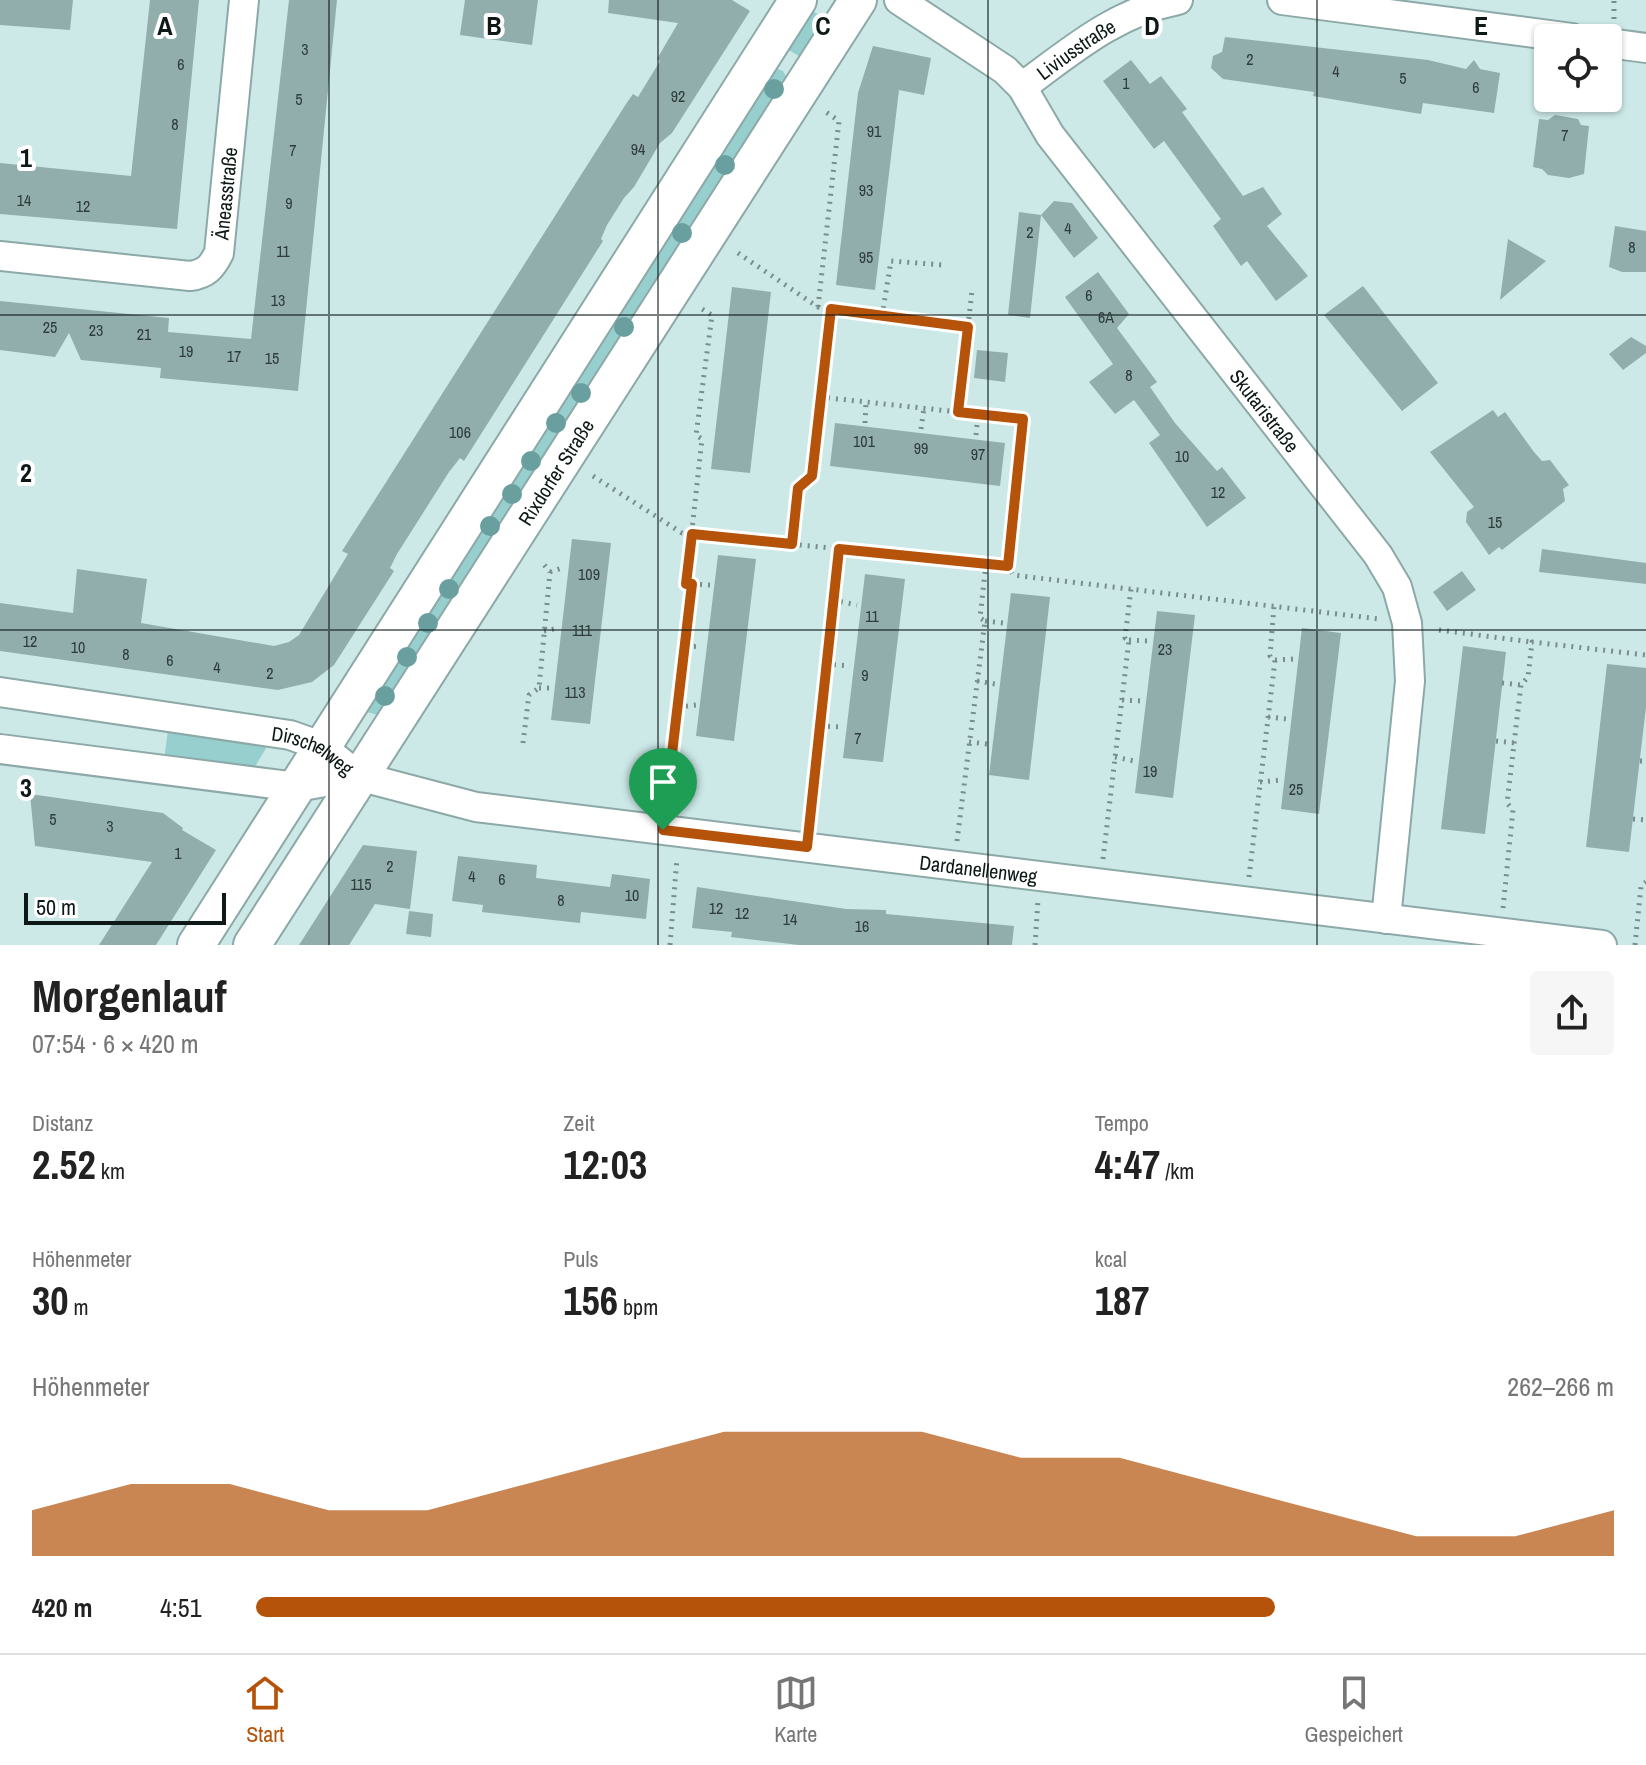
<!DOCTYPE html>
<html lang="de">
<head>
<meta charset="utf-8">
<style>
	body { margin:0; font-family:"Archivo Narrow",sans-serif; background:#f6f6f6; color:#222; height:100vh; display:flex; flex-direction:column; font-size:30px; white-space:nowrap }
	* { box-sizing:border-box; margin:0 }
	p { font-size:26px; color:#767676 }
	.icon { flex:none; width:44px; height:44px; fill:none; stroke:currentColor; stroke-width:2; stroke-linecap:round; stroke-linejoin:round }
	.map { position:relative; height:945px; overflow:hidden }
	.details { display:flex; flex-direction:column; background:#fff; flex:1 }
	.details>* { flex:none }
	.buttons { position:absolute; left:1534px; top:24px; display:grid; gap:16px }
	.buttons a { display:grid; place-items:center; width:88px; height:88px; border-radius:8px; background:#fff; box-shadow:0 2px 6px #0004; font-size:40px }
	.scale { position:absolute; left:24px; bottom:20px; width:202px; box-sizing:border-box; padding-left:8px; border:4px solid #0d1817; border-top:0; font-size:22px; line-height:28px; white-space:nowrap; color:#0d1817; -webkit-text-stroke:6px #fff; paint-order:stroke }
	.pin { position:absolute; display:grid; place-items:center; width:68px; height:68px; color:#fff; margin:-82px -34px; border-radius:50% 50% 50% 0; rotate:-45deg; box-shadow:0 0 8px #0007 }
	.pin .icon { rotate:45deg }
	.round { display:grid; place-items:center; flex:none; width:84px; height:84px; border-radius:8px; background:#f6f6f6 }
	.summary { display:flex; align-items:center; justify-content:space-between; height:136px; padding:0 32px }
	h1 { font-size:44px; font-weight:700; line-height:60px }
	.stats { display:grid; grid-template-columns:repeat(3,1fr); gap:12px; height:136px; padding:8px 32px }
	.stats div { display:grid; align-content:center }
	.stats b { font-size:40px; font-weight:700 }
	.stats small { font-size:22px; font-weight:400 }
	.stats p { font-size:22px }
	.chart { height:224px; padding:16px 32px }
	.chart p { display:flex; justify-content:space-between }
	.chart svg { width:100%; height:144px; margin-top:8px; fill:#b45309; opacity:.7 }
	ul { padding:0 32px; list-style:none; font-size:26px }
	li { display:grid; grid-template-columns:128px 96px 1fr; align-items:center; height:60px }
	li i { height:20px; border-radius:10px; background:#b45309 }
	.tab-bar { display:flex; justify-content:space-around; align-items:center; height:112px; border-top:2px solid #e0e0e0; background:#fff; font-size:22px; color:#767676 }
	.tab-bar a { display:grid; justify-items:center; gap:4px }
	.tab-bar .selected { color:#b45309 }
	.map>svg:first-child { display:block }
	.green { fill:#96cfcd }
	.building { fill:#91adac }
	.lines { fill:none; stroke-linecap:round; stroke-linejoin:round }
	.minor-casing { stroke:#8ca8a7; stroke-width:32 }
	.tertiary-casing { stroke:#8ca8a7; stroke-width:40 }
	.path { stroke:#788d8c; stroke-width:5; stroke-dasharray:2 6; stroke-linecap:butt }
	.minor { stroke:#fff; stroke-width:28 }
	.tertiary { stroke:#fff; stroke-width:36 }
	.tree { fill:#69a09f }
	.route-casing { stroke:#fff; stroke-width:16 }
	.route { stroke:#b45309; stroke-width:10 }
	.grid { fill:none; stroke:#0d1817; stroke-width:2; stroke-opacity:0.55 }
	.labels { text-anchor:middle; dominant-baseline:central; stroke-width:8; stroke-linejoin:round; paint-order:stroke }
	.number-label { font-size:16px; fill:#2e3d3c }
	.street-label { font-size:20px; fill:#0d1817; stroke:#fff }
	.grid-label { font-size:26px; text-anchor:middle; font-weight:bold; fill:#0d1817; stroke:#fff; stroke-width:8; stroke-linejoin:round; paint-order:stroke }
</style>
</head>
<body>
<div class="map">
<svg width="1646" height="945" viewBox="0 0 1646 945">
	<rect width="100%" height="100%" fill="#cce9e8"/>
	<path class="green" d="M806,7l21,13 -28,36 -14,-8z
		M772,67l11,4 4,7 -402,639 -29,-8z
		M168,730l100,15 -17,28 -87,-13z"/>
	<path class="building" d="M0,0h73l-3,30 -70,-5z
		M150,0h49l-22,229 -177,-15v-51l131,13z
		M289,0h48l-39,391 -138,-13 1,-10 -80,-8 -12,-27 -14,24 -55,-7v-49l169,17 -1,14 83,7z
		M465,0h73l-6,45 -72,-10z
		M609,0h123l18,11 -78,122 -12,10 -26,44 -10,11 -17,27 -6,14 2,2 -139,220 -4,-3 -11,14 -52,82 -7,14 4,3 -60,94 -22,17 -34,8 -278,-39v-48l73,10 4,-44 70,10 -6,44 133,23 15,-4 10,-7 49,-81 -6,-3 41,-64 243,-383 7,-10 5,3 22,-36 -3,-2 21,-36 -70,-10z
		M1225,37l203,23 38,9 8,-9 6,9 20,4 -6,40 -71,-10 -2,11 -108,-18 1,-4 -91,-13 -12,-11 2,-12 9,-4z
		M873,46l58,12 -7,37 -25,-5 -24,200 -39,-5 22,-192z
		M1131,60l19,24 11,-8 26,33 -5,3 61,84 20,-9 19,27 -15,12 41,50 -32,25 -29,-40 -6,5 -28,-40 8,-7 -57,-78 -10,8 -51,-68z
		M1555,115l23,4 3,6 8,1 -5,48 -15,4 -21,-3 -6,-6 -9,-2 6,-48 9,1z
		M1054,201l18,2 26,35 -24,20 -33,-43 -11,103 -22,-3 11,-103 22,3z
		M1615,226l31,5v41h-24l-13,-5z
		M1508,239l38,22 -46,39z
		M1098,272l31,42 -12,14 40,54 -7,5 25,36 42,48 5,-4 24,31 -39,29 -58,-84 11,-8 -26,-35 -19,14 -26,-32 24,-18 -48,-67z
		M1363,286l75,97 -36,28 -78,-96z
		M732,287l39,5 -21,181 -39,-4z
		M1631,337l15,9v7l-23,17 -14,-16z
		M977,350l31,3 -3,29 -31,-4z
		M1493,410l5,7 7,-5 29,40 8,9 8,-1 19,25 -6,4 2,12 -63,49 -3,-3 -10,8 -23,-33 1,-10 7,-5 -44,-55z
		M835,423l170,20 -5,43 -170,-20z
		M572,539l39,4 -21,181 -39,-4z
		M1542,549l104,14v21l-107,-12z
		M718,555l38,4 -22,182 -38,-5z
		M1462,571l14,19 -29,21 -14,-19z
		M865,574l40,5 -22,183 -40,-4z
		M1011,593l39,4 -21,183 -40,-5z
		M1157,611l38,4 -22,183 -38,-5z
		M1302,628l39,5 -22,181 -38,-5z
		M1463,646l43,6 -21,182 -44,-5z
		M1607,664l39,4v39l-17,145 -43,-5z
		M30,794l133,19 20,15 -1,2 34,20 -60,95h-57l53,-83 -117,-16z
		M363,845l54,6 -7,58 -35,-5 -26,41h-50z
		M458,856l79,9 -1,13 74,9 2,-13 38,5 -4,40 -65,-7 -1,11 -98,-11 1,-7 -31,-4z
		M697,887l149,22 40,1v4l128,12 -2,19h-213l-68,-8 1,-5 -40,-4z
		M409,911l24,3 -2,23 -25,-3z"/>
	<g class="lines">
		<g class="minor-casing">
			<g id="minor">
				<path id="s1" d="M899,0l106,70 17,17 28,48 328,420 19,32 10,36 3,58 -24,238"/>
				<path d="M1282,0l290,38"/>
				<path d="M1608,43l38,5"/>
				<path id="s2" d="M1022,87c49,-36 94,-75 156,-87"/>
				<path id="s3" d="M0,256l190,20c16,-2 22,-9 29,-23l25,-253"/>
				<path id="s4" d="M0,692l290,43 31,11 37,30 118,31 1126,138"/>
				<path d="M0,749l297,38 61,-11"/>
			</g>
		</g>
		<g class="tertiary-casing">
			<g id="tertiary">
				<path d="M196,945l602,-945"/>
				<path id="s5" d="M252,945l606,-945"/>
			</g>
		</g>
		<path class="path" d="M1614,19v-19
			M738,253l80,54 13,2 137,18 4,-37
			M818,307l21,-186 -13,-9
			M882,316l9,-55 53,4
			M820,397l203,22 -15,147
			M958,412l10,-85
			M865,423l1,-21
			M921,429l3,-21
			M976,435l2,-21
			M593,476l89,57 326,33 5,9 366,44
			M792,544l6,-56 14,-12 19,-167
			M550,572l15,-5
			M692,584l18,1
			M833,600l24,5
			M985,621l18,2
			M1439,630l93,12
			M544,631l14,-3
			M1129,640l20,1
			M686,647l16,-1
			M1275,660l19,-1
			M826,664l24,2
			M977,681l18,3
			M1502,683l19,2
			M539,688h12
			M1122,700l20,1
			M678,707l18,-2
			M1268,717l19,2
			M820,726l23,1
			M1496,741l19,2
			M969,742l18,2
			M523,743l6,-48 10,-7 11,-116 -9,-11
			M1115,757l19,4
			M1640,761h6
			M1260,782l20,-2
			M666,805l26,-221h-6l16,-145 -6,-4 16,-120 -10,-6
			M1633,819l13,1
			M810,822l29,-273
			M957,841l28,-220 -5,-3 6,-55
			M1103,859l26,-219 -4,-2 6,-49
			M1249,877l26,-217 -5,-4 4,-50
			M1503,908l10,-98 -6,-7 14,-118 7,-8 4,-35 114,13
			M670,945l7,-87
			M1035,945l3,-45
			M1635,945l6,-59 5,-4"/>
		<use href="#minor" class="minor"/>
		<use href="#tertiary" class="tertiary"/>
	</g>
	<g class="tree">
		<circle cx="774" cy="89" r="10"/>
		<circle cx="725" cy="165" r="10"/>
		<circle cx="682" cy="233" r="10"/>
		<circle cx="624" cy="327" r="10"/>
		<circle cx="581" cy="393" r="10"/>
		<circle cx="556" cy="423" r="10"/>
		<circle cx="531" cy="461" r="10"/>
		<circle cx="512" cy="494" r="10"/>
		<circle cx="490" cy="526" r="10"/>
		<circle cx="449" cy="589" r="10"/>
		<circle cx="428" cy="623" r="10"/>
		<circle cx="407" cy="657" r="10"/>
		<circle cx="385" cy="696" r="10"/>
	</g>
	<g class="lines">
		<g class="route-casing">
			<path id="route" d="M831,309l137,18 -10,85 65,7 -15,147 -169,-17 -32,298 -144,-17 29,-246h-6l6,-50 100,10 6,-56 14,-12z"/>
		</g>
		<use href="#route" class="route"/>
	</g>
	<path class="grid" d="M329,0v945M658,0v945M988,0v945M1317,0v945M0,315h1646M0,630h1646"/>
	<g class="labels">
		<g class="number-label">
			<text x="305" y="49">3</text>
			<text x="1250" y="59">2</text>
			<text x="181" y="64">6</text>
			<text x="1336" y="71">4</text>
			<text x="1403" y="78">5</text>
			<text x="1126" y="83">1</text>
			<text x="1476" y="87">6</text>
			<text x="678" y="96">92</text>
			<text x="299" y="99">5</text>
			<text x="175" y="124">8</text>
			<text x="874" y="131">91</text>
			<text x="1565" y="135">7</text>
			<text x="638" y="149">94</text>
			<text x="293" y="150">7</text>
			<text x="866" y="190">93</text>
			<text x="24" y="200">14</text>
			<text x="289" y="203">9</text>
			<text x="83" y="206">12</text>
			<text x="1068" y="228">4</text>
			<text x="1030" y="232">2</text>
			<text x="1632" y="247">8</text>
			<text x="283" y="251">11</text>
			<text x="866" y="257">95</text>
			<text x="1089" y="295">6</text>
			<text x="278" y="300">13</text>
			<text x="1106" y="317">6A</text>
			<text x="50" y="327">25</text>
			<text x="96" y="330">23</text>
			<text x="144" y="334">21</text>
			<text x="186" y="351">19</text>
			<text x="234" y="356">17</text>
			<text x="272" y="358">15</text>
			<text x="1129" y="375">8</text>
			<text x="460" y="432">106</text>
			<text x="864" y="441">101</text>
			<text x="921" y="448">99</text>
			<text x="978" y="454">97</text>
			<text x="1182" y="456">10</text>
			<text x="1218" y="492">12</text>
			<text x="1495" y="522">15</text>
			<text x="589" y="574">109</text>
			<text x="872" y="616">11</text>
			<text x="582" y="630">111</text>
			<text x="30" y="641">12</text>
			<text x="78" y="647">10</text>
			<text x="1165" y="649">23</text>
			<text x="126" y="654">8</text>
			<text x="170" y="660">6</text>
			<text x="217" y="667">4</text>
			<text x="270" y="673">2</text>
			<text x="865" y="675">9</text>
			<text x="575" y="692">113</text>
			<text x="858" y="738">7</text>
			<text x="1150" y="771">19</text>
			<text x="1296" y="789">25</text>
			<text x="53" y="819">5</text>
			<text x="110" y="826">3</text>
			<text x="178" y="853">1</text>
			<text x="390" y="866">2</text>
			<text x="472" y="876">4</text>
			<text x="502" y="879">6</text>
			<text x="361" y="884">115</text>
			<text x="632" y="895">10</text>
			<text x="561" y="900">8</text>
			<text x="716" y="908">12</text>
			<text x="742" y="913">12</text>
			<text x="790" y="919">14</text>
			<text x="862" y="926">16</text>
		</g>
		<g class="street-label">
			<text stroke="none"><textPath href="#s2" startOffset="66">Liviusstraße</textPath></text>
			<text stroke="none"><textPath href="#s3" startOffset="290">Äneasstraße</textPath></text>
			<text stroke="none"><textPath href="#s1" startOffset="556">Skutaristraße</textPath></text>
			<text stroke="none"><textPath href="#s5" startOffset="562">Rixdorfer Straße</textPath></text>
			<text stroke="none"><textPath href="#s4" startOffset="320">Dirschelweg</textPath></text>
			<text stroke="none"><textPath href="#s4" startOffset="1002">Dardanellenweg</textPath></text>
		</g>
	</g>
	<g class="grid-label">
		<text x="165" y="35">A</text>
		<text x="494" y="35">B</text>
		<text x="823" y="35">C</text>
		<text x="1152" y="35">D</text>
		<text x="1481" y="35">E</text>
		<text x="26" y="167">1</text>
		<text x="26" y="482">2</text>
		<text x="26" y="797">3</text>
	</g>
</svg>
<div class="buttons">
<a><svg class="icon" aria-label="locate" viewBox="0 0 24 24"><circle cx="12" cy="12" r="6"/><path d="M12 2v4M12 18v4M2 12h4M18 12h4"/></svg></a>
</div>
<div class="scale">50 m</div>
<div class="pin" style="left:663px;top:830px;background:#1e9e55"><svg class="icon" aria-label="arrive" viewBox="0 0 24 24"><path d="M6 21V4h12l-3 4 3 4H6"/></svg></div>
</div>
<section class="details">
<div class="summary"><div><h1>Morgenlauf</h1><p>07:54 · 6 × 420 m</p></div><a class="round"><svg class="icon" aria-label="share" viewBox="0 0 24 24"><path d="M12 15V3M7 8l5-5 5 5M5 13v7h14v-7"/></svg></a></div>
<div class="stats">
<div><p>Distanz</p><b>2.52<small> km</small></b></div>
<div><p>Zeit</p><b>12:03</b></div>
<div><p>Tempo</p><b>4:47<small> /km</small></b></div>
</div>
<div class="stats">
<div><p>Höhenmeter</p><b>30<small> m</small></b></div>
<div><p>Puls</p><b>156<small> bpm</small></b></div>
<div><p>kcal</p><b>187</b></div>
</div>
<div class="chart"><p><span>Höhenmeter</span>262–266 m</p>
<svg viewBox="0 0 160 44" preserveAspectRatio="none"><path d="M0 44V30L10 22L20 22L30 30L40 30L50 22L60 14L70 6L80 6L90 6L100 14L110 14L120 22L130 30L140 38L150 38L160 30V44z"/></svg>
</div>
<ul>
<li><b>420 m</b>4:51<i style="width:75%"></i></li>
</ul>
</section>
<nav class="tab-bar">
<a class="selected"><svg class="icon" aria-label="home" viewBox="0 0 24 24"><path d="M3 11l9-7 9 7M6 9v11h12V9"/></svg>Start</a>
<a><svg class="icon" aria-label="map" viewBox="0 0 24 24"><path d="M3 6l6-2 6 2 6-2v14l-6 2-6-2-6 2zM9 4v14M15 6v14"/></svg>Karte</a>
<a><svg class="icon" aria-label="saved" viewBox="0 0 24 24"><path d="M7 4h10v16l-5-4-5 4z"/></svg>Gespeichert</a>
</nav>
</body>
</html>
